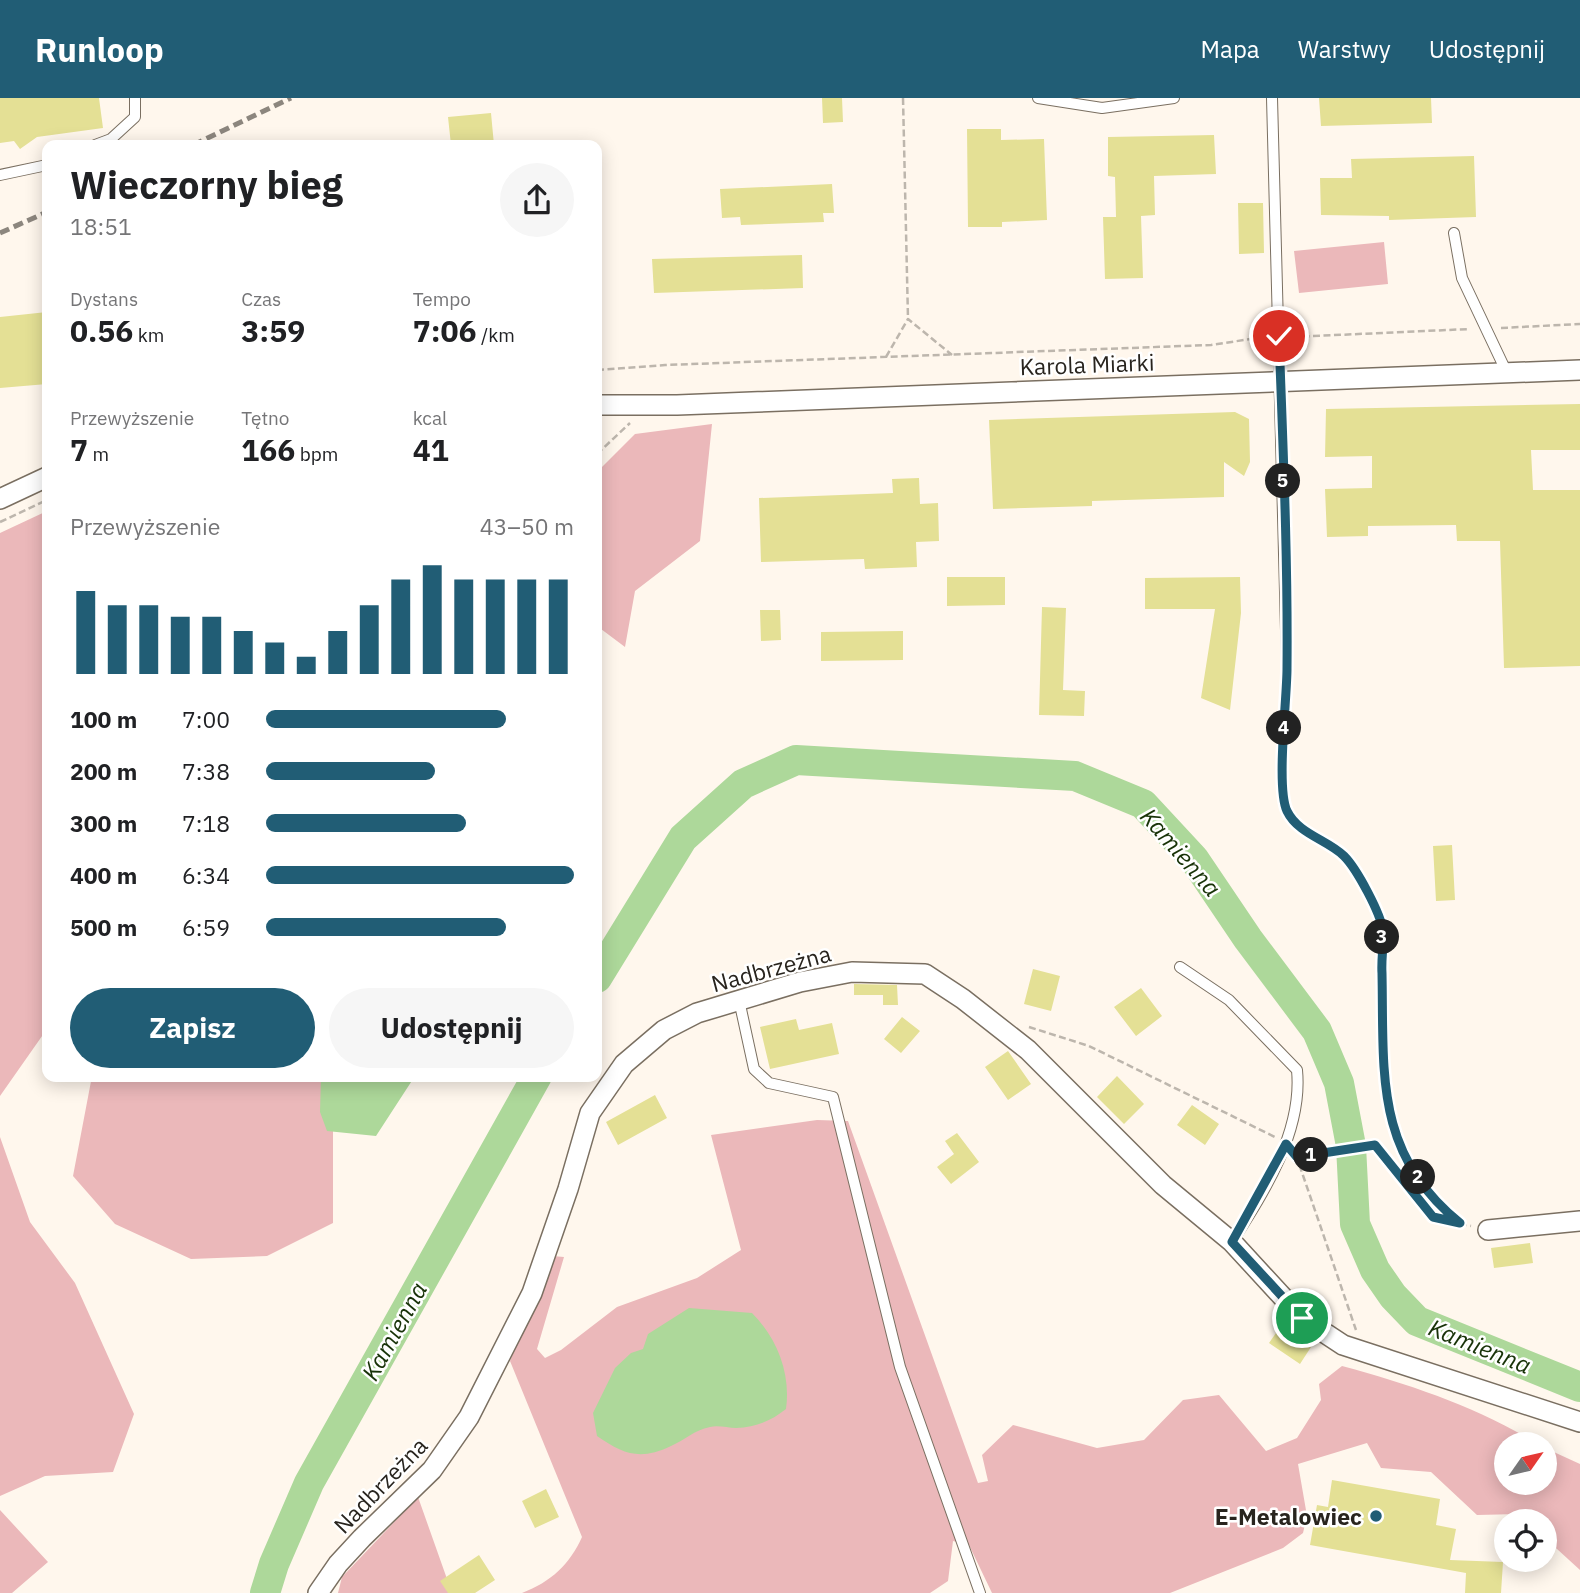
<!DOCTYPE html>
<html lang="pl">
<head>
<meta charset="utf-8">
<style>
	body { margin:0; font-family:"IBM Plex Sans",sans-serif; background:#f6f6f6; color:#202124; height:100vh; display:flex; flex-direction:column; font-size:26px; white-space:nowrap }
	* { box-sizing:border-box; margin:0 }
	p { font-size:23px; color:#757577 }
	.icon { flex:none; width:38px; height:38px; fill:none; stroke:currentColor; stroke-width:2; stroke-linecap:round; stroke-linejoin:round }
	.map { position:relative; flex:1; overflow:hidden }
	.sheet { position:absolute; left:42px; top:42px; width:560px; height:942px; display:flex; flex-direction:column; background:#fff; border-radius:14px; box-shadow:0 4px 18px #0003 }
	.sheet>* { flex:none }
	.needle { width:46px; rotate:56deg }
	.fabs { position:absolute; left:1494px; top:1334px; display:grid; gap:14px }
	.fabs a { display:grid; place-items:center; width:63px; height:63px; border-radius:50%; background:#fff; box-shadow:0 4px 18px #0003; font-size:35px }
	.pin { position:absolute; display:grid; place-items:center; width:60px; height:60px; color:#fff; margin:-30px; border:4px solid #fff; border-radius:50%; box-shadow:0 2px 7px #0007 }
	.km { position:absolute; width:35px; height:35px; margin:-18px; border-radius:50%; background:#222; color:#fff; font-size:19px; line-height:35px; text-align:center }
	.round { display:grid; place-items:center; flex:none; width:74px; height:74px; border-radius:37px; background:#f6f6f6 }
	.summary { display:flex; align-items:center; justify-content:space-between; height:119px; padding:0 28px }
	h1 { font-size:38px; font-weight:700; line-height:52px }
	.figures { display:grid; grid-template-columns:repeat(3,1fr); gap:10px; height:119px; padding:7px 28px }
	.figures div { display:grid; align-content:center }
	.figures b { font-size:30px; font-weight:700 }
	.figures small { font-size:19px; font-weight:400 }
	.figures p { font-size:19px }
	.chart { height:196px; padding:14px 28px }
	.chart p { display:flex; justify-content:space-between }
	.chart svg { width:100%; height:126px; margin-top:7px; stroke:#215d75; stroke-width:6 }
	.button { display:flex; gap:14px; margin-top:auto; padding:14px 28px }
	.button a { flex:1; height:80px; border-radius:42px; background:#215d75; color:#fff; font-size:28px; font-weight:700; line-height:80px; text-align:center }
	.button a+a { background:#f6f6f6; color:#202124 }
	ul { padding:0 28px; list-style:none; font-size:23px }
	li { display:grid; grid-template-columns:112px 84px 1fr; align-items:center; height:52px }
	li i { height:18px; border-radius:9px; background:#215d75 }
	header { display:flex; align-items:center; gap:42px; box-sizing:border-box; height:98px; padding:0 35px; background:#215d75; color:#fff }
	header strong { font-size:33px }
	nav { display:flex; gap:38px; margin-inline-start:auto; font-size:24px }
	.map>svg:first-child { display:block }
	.green { fill:#ebb8ba }
	.water { fill:#add89a }
	.lines { fill:none; stroke-linecap:round; stroke-linejoin:round }
	.river { stroke:#add89a; stroke-width:30 }
	.building { fill:#e4e095 }
	.lane-casing { stroke:#7a6f61; stroke-width:12 }
	.street-casing { stroke:#7a6f61; stroke-width:22 }
	.path { stroke:#bdb6ad; stroke-width:2.5; stroke-dasharray:7 3.5; stroke-linecap:butt }
	.lane { stroke:#fff; stroke-width:10 }
	.street { stroke:#fff; stroke-width:19 }
	.rail { stroke:#8c867e; stroke-width:5; stroke-dasharray:10 5; stroke-linecap:butt }
	.route-casing { stroke:#fff; stroke-width:14 }
	.route { stroke:#215d75; stroke-width:9 }
	.poi-dot { fill:#215d75; stroke:#fff; stroke-width:2.5 }
	.labels { text-anchor:middle; dominant-baseline:central; stroke-width:5; stroke-linejoin:round; paint-order:stroke }
	.street-label { font-size:23px; fill:#28241e; stroke:#fff }
	.poi-label { font-size:23px; font-weight:bold; fill:#28241e; stroke:#fff; text-anchor:end }
	.water-label { font-size:24px; font-style:italic; fill:#183308; stroke:#fff }
</style>
</head>
<body>
<header>
<strong>Runloop</strong>
<nav><a>Mapa</a><a>Warstwy</a><a>Udostępnij</a></nav>
</header>
<div class="map">
<svg width="1580" height="1495" viewBox="0 0 1580 1495">
	<rect width="100%" height="100%" fill="#fff7ed"/>
	<path class="green" d="M1384,144l4,42 -89,9 -5,-42z
		M712,326l-12,117 -65,50 -10,56 -28,-21v-154l38,-38z
		M47,413v518l-47,67v-563z
		M92,978h237l4,14v133l-66,33 -76,3 -76,-35 -42,-48z
		M817,1022l31,1 130,362 10,-2 -6,-26 31,-30 84,23 47,-8 39,-40 36,-5 47,56 31,-13 24,-38 -2,-16 23,-18c70,19 135,41 196,78h-31v38h38v-34l35,16v106l-35,-32v-17h-19l-7,-7 -42,1 -46,-43 -50,-4 -14,-25 -69,21 9,52 -4,17 -20,15 -113,45h-178l-23,-48 -16,-4 -5,40 -18,12h-408c29,-11 48,-29 60,-56l-72,-176 42,-105 12,1 -27,92 8,9 16,-8 56,-43 80,-29 44,-28 -30,-115z
		M0,1039l30,85 45,61 59,131 -21,58 -68,4 -45,20z
		M418,1399l34,96h-114l4,-16z
		M0,1412l48,52 -36,31h-12z"/>
	<path class="water" d="M321,978h94l-39,60 -49,-5 -7,-19z
		M689,1210l63,5c25,25 39,60 34,96 -15,12 -30,18 -50,19 -8,0 -18,-3 -26,-1 -16,3 -25,13 -39,19 -31,15 -48,8 -74,-10l-4,-23 22,-45 16,-15 12,-4 5,-15z"/>
	<g class="lines">
		<path class="river" d="M597,880l86,-140 60,-54 53,-24 279,16 68,28 51,55 54,80 69,92 22,52 12,63 4,78 20,46 18,26 24,25 163,66
			M265,1495l9,-29 35,-81 228,-407"/>
	</g>
	<path class="building" d="M0,0h99l4,30 -66,9 -17,12 -6,-8 -14,2z
		M822,0h20l1,24 -20,1z
		M1319,0h112l1,25 -111,3z
		M491,15l3,32h-43l-3,-28z
		M967,31h34v11l43,-1 3,81 -45,2v5h-34z
		M1214,37l2,39 -62,2 1,39 -14,1 2,62 -38,1 -2,-62h13l-1,-40 -7,-1v-39z
		M1474,58l2,61 -87,3v-4l-68,-1 -1,-37h32l-1,-19z
		M832,86l2,29h-11l1,9 -83,3 -1,-8 -18,1 -2,-29z
		M1238,105h25l1,50 -25,1z
		M802,157l1,33 -149,5 -2,-34z
		M47,214v72l-47,4v-71z
		M1580,306v46h-49l2,40h47v176l-76,2 -4,-127h-43l-1,-16 -88,1v10l-41,1 -2,-48 47,-1v-32l-47,1 1,-48z
		M1235,314l14,7 1,43 -6,14 -20,-14v35l-132,4v5l-99,3 -4,-89z
		M919,380l1,26 18,-1 1,38 -23,1 1,25 -52,2 -1,-10 -103,3 -2,-64 134,-5 -1,-14z
		M947,479h58v28l-58,1z
		M1240,479l1,36 -11,97 -29,-12 14,-89h-70v-31z
		M1042,509l24,1 -3,82 22,1 -1,25 -45,-1z
		M760,512h20l1,30 -20,1z
		M903,533v29l-82,1v-29z
		M1452,747l3,55 -19,1 -3,-55z
		M1033,871l27,7 -9,35 -27,-7z
		M854,886l43,1 1,20h-15v-10h-29z
		M1141,890l21,28 -26,20 -22,-29z
		M902,919l18,14 -19,22 -17,-14z
		M796,921l3,11 33,-7 7,31 -69,15 -10,-42z
		M1008,953l23,33 -23,16 -23,-33z
		M1117,978l27,28 -20,20 -27,-27z
		M655,997l12,23 -49,27 -12,-23z
		M1192,1007l27,19 -14,21 -28,-20z
		M957,1035l22,29 -28,22 -14,-17 17,-13 -9,-13z
		M1530,1145l3,20 -39,5 -3,-20z
		M1281,1228l30,21 -11,17 -31,-21z
		M1332,1382l108,19 -4,26 20,4 -6,31 53,2 -2,31h-36l1,-20 -156,-28 7,-40 11,2z
		M546,1391l13,28 -24,11 -13,-27z
		M479,1457l16,25 -20,13h-27l-8,-12z"/>
	<g class="lines">
		<g class="lane-casing">
			<path id="lane" d="M1038,0l64,10 72,-10
				M1272,0l15,570
				M95,47l16,-6 24,-22v-19
				M0,77l47,-10
				M1454,135l8,45 45,95
				M1180,869l49,33 68,70c6,62 -33,122 -65,172
				M739,902l15,69 15,14 64,14 67,270 80,226"/>
		</g>
		<g class="street-casing">
			<path id="street" d="M597,307h80l903,-35
				M0,401l47,-22
				M1488,1132l92,-9
				M318,1495l20,-29 24,-26 70,-68 37,-53 63,-124 36,-104 22,-76 34,-49 40,-34 33,-17 103,-31 52,-10 73,2 38,25 65,51 135,135 69,57 70,76 41,27 237,77"/>
		</g>
		<path class="path" d="M903,0l5,221
			M1501,230l79,-4
			M1292,239l178,-8
			M886,259l22,-38 44,36
			M597,272l68,-5 546,-20 53,-8
			M597,356l33,-31
			M0,424l47,-22
			M1286,583c-1,25 -9,114 2,132 14,20 36,27 54,42 13,10 37,57 41,74 2,15 -2,33 -1,48 3,99 -8,177 78,246
			M1029,929l60,19 186,91
			M1296,1057l60,175
			M1297,1059l78,-12 57,72 39,9"/>
		<use href="#lane" class="lane"/>
		<use href="#street" class="street"/>
		<path class="rail" d="M193,47l98,-47
			M0,135l47,-21"/>
	</g>
	<g class="lines">
		<g class="route-casing">
			<path id="route" d="M1279,238c4,111 9,222 8,333 0,29 -11,119 0,142 11,23 41,29 57,45 13,13 37,58 39,75 1,14 -2,28 -1,42 2,100 -8,181 78,250l-27,-6 -58,-72 -78,12 -11,-13 -54,98 70,76"/>
		</g>
		<use href="#route" class="route"/>
	</g>
	<circle class="poi-dot" cx="1376" cy="1418" r="7"/>
	<g class="labels">
		<g class="street-label">
			<text transform="translate(1087 266) rotate(-2)">Karola Miarki</text>
			<text transform="translate(771 870) rotate(-15)">Nadbrzeżna</text>
			<text transform="translate(380 1387) rotate(-46)">Nadbrzeżna</text>
		</g>
		<g class="poi-label">
			<text x="1362" y="1418">E-Metalowiec</text>
		</g>
		<g class="water-label">
			<text transform="translate(1181 754) rotate(49)">Kamienna</text>
			<text transform="translate(394 1233) rotate(-61)">Kamienna</text>
			<text transform="translate(1480 1248) rotate(22)">Kamienna</text>
		</g>
	</g>
</svg>
<div class="fabs">
<a><svg class="needle" viewBox="-14 -14 28 28"><path d="M0-13l5 13h-10z" fill="#e53935"/><path d="M0 13l5-13h-10z" fill="#757577"/></svg></a>
<a><svg class="icon" aria-label="locate" viewBox="0 0 24 24"><circle cx="12" cy="12" r="6"/><path d="M12 2v4M12 18v4M2 12h4M18 12h4"/></svg></a>
</div>
<div class="pin" style="left:1302px;top:1220px;background:#1e9e55"><svg class="icon" aria-label="arrive" viewBox="0 0 24 24"><path d="M6 21V4h12l-3 4 3 4H6"/></svg></div>
<div class="pin" style="left:1279px;top:238px;background:#d93025"><svg class="icon" aria-label="check" viewBox="0 0 24 24"><path d="M5 12l5 5 9-10"/></svg></div>
<b class="km" style="left:1311px;top:1057px">1</b>
<b class="km" style="left:1418px;top:1079px">2</b>
<b class="km" style="left:1382px;top:839px">3</b>
<b class="km" style="left:1284px;top:630px">4</b>
<b class="km" style="left:1283px;top:383px">5</b>
<section class="sheet">
<div class="summary"><div><h1>Wieczorny bieg</h1><p>18:51</p></div><a class="round"><svg class="icon" aria-label="share" viewBox="0 0 24 24"><path d="M12 15V3M7 8l5-5 5 5M5 13v7h14v-7"/></svg></a></div>
<div class="figures">
<div><p>Dystans</p><b>0.56<small> km</small></b></div>
<div><p>Czas</p><b>3:59</b></div>
<div><p>Tempo</p><b>7:06<small> /km</small></b></div>
</div>
<div class="figures">
<div><p>Przewyższenie</p><b>7<small> m</small></b></div>
<div><p>Tętno</p><b>166<small> bpm</small></b></div>
<div><p>kcal</p><b>41</b></div>
</div>
<div class="chart"><p><span>Przewyższenie</span>43–50 m</p>
<svg viewBox="0 0 160 44" preserveAspectRatio="none"><path d="M5 44V15M15 44V20M25 44V20M35 44V24M45 44V24M55 44V29M65 44V33M75 44V38M85 44V29M95 44V20M105 44V11M115 44V6M125 44V11M135 44V11M145 44V11M155 44V11"/></svg>
</div>
<ul>
<li><b>100 m</b>7:00<i style="width:78%"></i></li>
<li><b>200 m</b>7:38<i style="width:55%"></i></li>
<li><b>300 m</b>7:18<i style="width:65%"></i></li>
<li><b>400 m</b>6:34<i style="width:100%"></i></li>
<li><b>500 m</b>6:59<i style="width:78%"></i></li>
</ul>
<div class="button"><a>Zapisz</a><a>Udostępnij</a></div>
</section>
</div>
</body>
</html>
